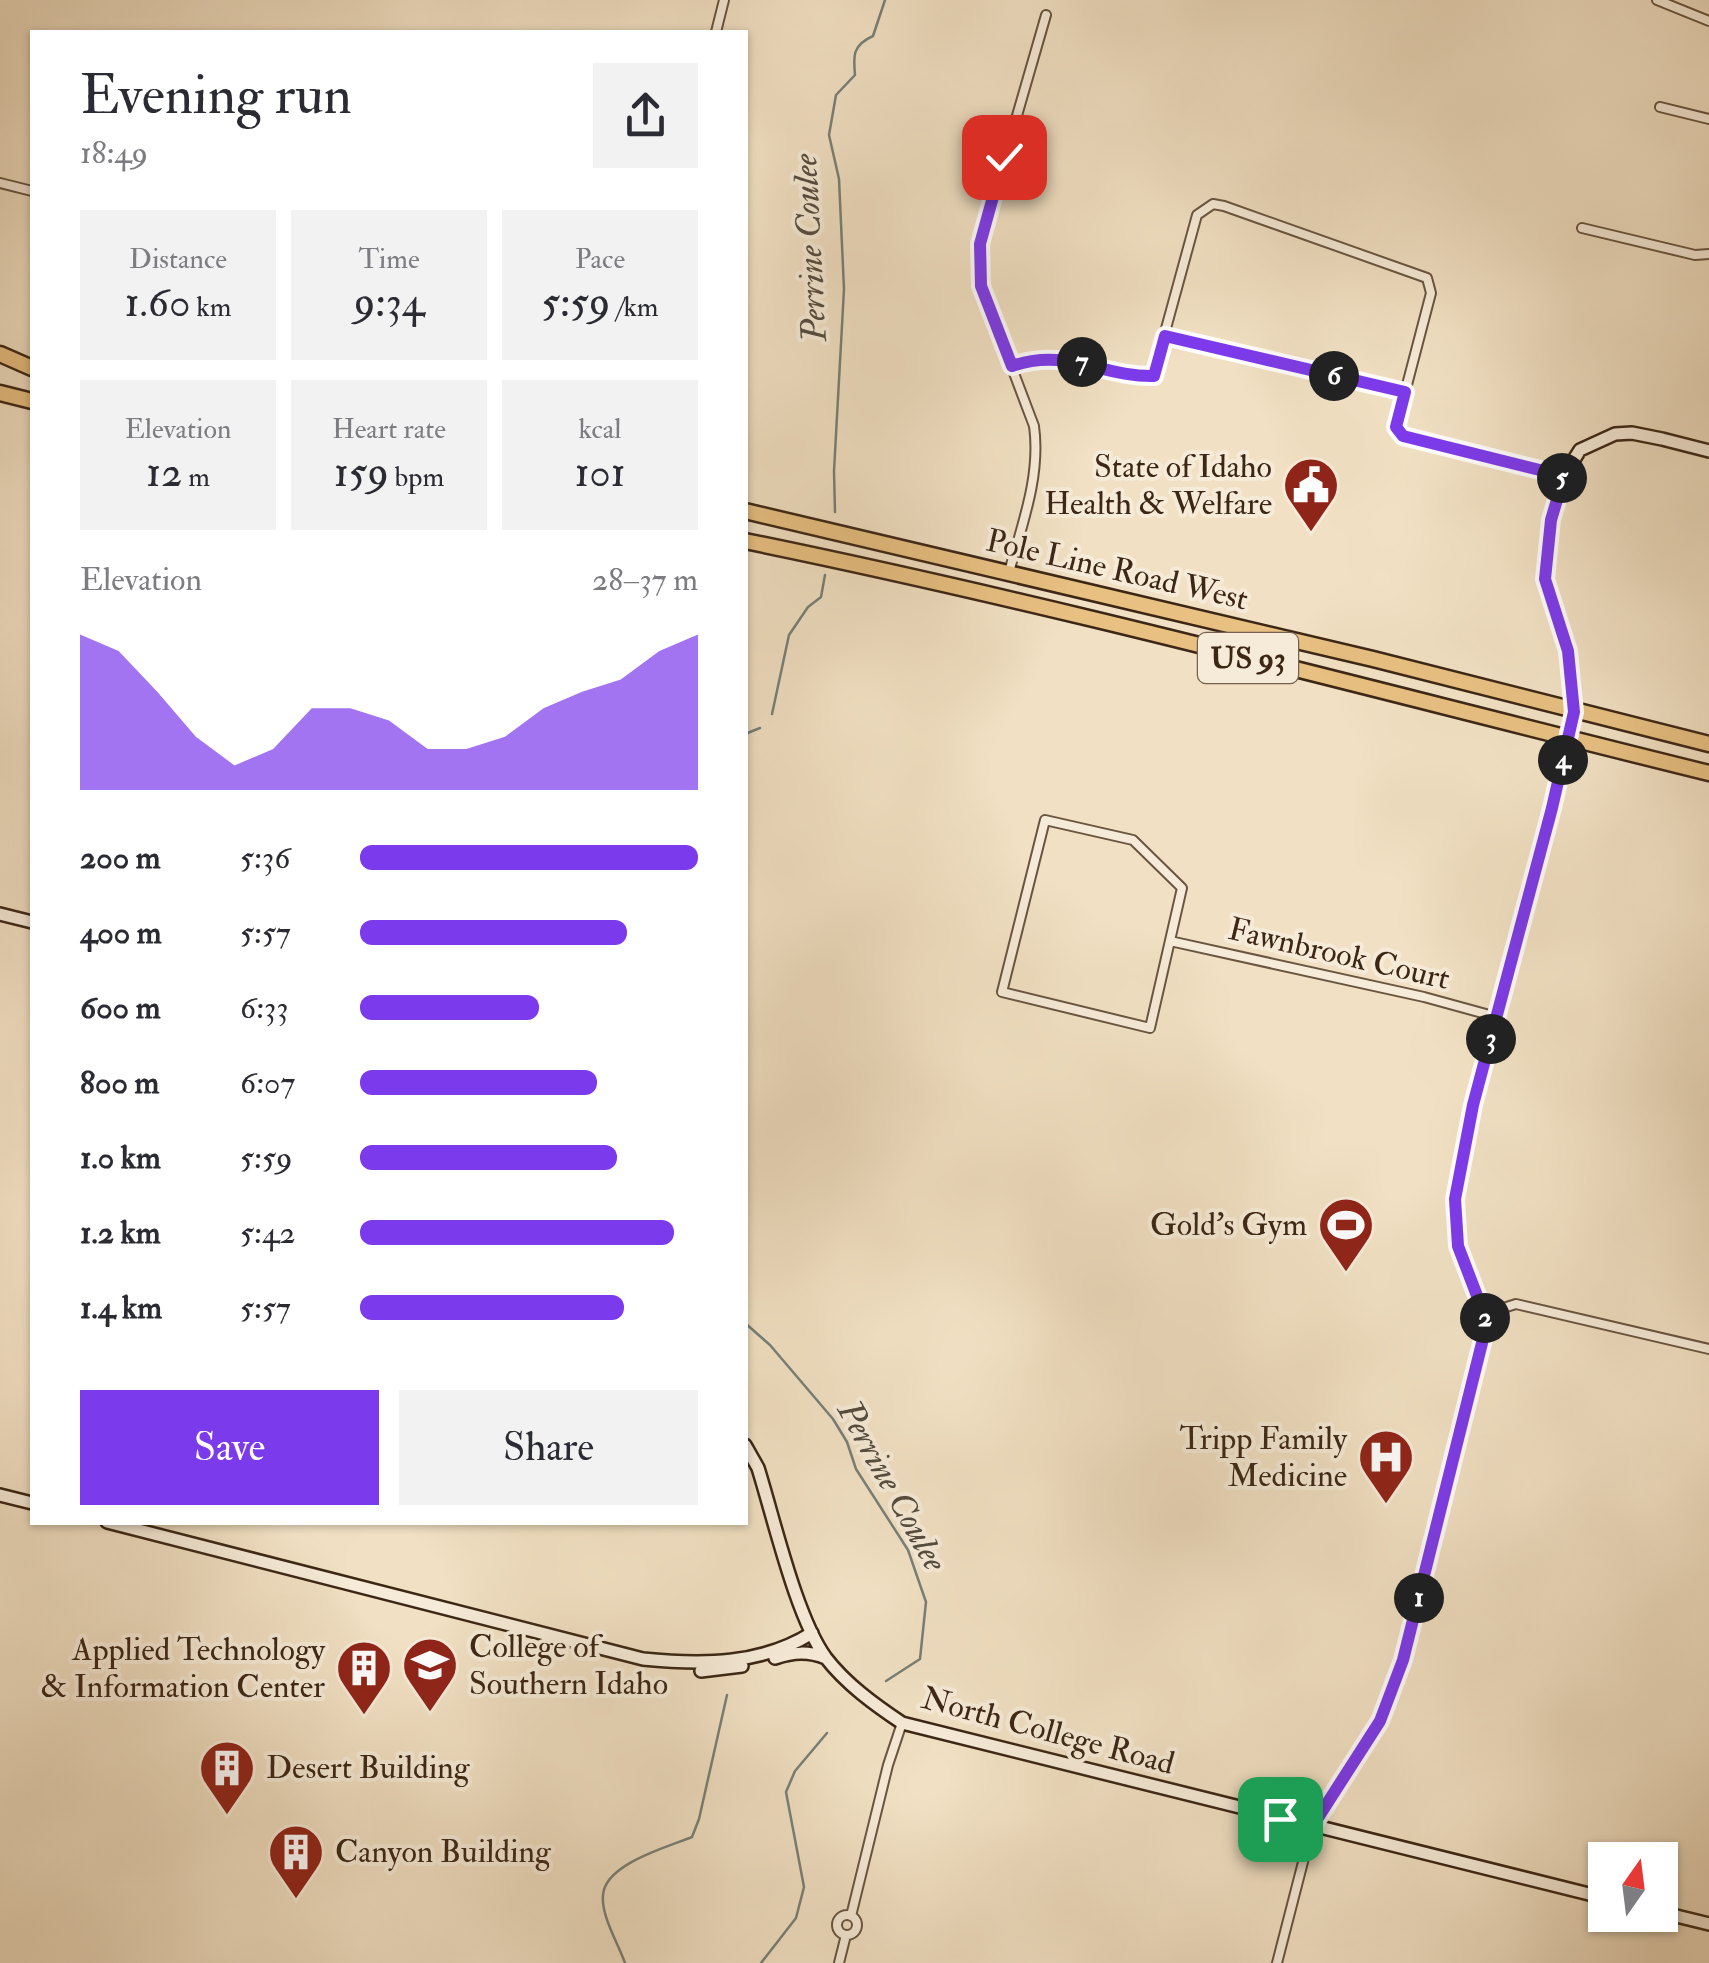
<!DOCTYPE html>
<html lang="en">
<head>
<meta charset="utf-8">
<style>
	body { margin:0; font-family:"IM FELL Double Pica",serif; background:#f2f2f3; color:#2b2b33; height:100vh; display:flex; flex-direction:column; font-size:38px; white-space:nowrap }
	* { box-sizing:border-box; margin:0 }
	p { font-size:32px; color:#7c7c81 }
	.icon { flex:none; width:55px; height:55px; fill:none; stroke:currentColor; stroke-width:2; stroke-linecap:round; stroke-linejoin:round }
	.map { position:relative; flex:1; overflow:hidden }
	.sheet { position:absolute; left:30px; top:30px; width:718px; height:1495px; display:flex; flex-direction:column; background:#fff; border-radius:0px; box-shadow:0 2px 8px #0004 }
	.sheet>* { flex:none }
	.needle { width:65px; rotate:14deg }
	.tools { position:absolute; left:1588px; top:1842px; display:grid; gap:20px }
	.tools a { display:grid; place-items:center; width:90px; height:90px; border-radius:0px; background:#fff; box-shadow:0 2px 8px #0004; font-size:50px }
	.pin { position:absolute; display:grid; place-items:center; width:85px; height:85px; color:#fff; margin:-42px; border-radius:20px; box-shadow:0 5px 15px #0006 }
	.km { position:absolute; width:50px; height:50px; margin:-25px; border-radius:50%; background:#222; color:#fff; font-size:28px; line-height:50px; text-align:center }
	.round { display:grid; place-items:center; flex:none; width:105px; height:105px; border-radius:0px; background:#f2f2f3 }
	.summary { display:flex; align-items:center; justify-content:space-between; height:170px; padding:0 50px }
	h1 { font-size:55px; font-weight:600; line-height:75px }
	.metrics { display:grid; grid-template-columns:repeat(3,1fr); gap:15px; height:170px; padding:10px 50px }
	.metrics div { display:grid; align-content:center; border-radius:0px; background:#f2f2f3; text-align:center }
	.metrics b { font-size:42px; font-weight:600 }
	.metrics small { font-size:28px; font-weight:400 }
	.metrics p { font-size:28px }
	.chart { height:280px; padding:20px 50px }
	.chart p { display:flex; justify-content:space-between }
	.chart svg { width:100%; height:180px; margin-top:10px; fill:#7c3aed; opacity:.7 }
	.primary-button { display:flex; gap:20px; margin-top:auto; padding:20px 50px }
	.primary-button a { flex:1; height:115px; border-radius:0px; background:#7c3aed; color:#fff; font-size:40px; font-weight:600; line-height:115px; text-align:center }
	.primary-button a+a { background:#f2f2f3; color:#2b2b33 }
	ul { padding:0 50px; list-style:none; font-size:32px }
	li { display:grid; grid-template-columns:160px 120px 1fr; align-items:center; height:75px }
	li i { height:25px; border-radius:12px; background:#7c3aed }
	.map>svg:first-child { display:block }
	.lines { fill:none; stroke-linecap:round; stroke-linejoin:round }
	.stream { stroke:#778079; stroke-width:2.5 }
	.street-casing { stroke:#695540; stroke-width:12 }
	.secondary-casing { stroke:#3c2715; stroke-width:16 }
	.highway-casing { stroke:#3c2715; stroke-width:19 }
	.street { stroke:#f6ebd8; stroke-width:8 }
	.secondary { stroke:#f6ebd8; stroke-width:11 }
	.highway { stroke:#e8c082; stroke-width:14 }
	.route-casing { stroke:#fff; stroke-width:20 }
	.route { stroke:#7c3aed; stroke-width:12 }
	.labels { text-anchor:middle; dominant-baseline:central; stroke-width:8; stroke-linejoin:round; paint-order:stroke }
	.shield { fill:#f6ebd8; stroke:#746250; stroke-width:2.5 }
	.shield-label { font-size:30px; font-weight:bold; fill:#3c2715 }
	.poi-label { font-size:32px; fill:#3c2715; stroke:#f6ebd8; text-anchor:end }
	.street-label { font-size:32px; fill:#3c2715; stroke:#f6ebd8 }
	.water-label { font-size:35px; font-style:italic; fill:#544c3f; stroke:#f6ebd8 }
</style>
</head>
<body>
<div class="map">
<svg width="1709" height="1963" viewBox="0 0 1709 1963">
	<rect width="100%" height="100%" fill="#f1e0c3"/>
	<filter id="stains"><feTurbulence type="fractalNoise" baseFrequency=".002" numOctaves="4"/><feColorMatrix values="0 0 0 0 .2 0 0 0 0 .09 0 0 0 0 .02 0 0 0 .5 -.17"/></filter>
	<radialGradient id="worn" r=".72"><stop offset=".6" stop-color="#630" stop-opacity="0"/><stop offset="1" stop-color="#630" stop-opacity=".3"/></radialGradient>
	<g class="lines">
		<path class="stream" d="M835,512l-1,-41 10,-182 -5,-110 -10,-44 7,-40 19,-20c-2,-20 -2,-30 18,-39l12,-36
			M772,714l17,-79 19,-28 13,-10 4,-22
			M745,734l15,-6
			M745,1323l25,22 63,74 14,23 9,27 52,81 18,52 -6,57 -34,22
			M625,1963c-7,-20 -24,-47 -22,-68 2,-31 64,-48 89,-58l7,-18 28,-124
			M761,1963l35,-45 8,-31 -18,-95 9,-21 32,-38"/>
		<g class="street-casing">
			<path id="street" d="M1657,0l52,21
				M716,32l8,-32
				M1660,107l49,12
				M0,183l32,8
				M1582,228l113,27 14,-1
				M1165,336l240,56
				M1012,366c55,-19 90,11 141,10l44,-161 16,-11 11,2 203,72 4,15 -35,134 7,9 161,40
				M1009,572c13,-47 32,-97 25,-146l-53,-140 -1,-42 66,-229
				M1045,820l88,20 49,48 -32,140 -148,-36z
				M1170,941l254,56 73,20
				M1484,1314l32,-10 193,45
				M837 1925a10 10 0 1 1 20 0a10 10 0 1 1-20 0Z
				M851,1916l37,-151 14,-42
				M839,1963l7,-28
				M1277,1963l35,-136"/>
		</g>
		<g class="secondary-casing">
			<path id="secondary" d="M0,914l32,8
				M745,1445l13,23c16,51 38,149 68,190 20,26 49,47 76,65l703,175
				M0,1495l32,8
				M107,1522l536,137c59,6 118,6 169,-26
				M775,1658c19,-6 33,-7 51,0
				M701,1671l41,-5
				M1312,1827l68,-106 23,-61 82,-329 -1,-17 -26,-68 -3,-47 18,-94 79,-297 21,-96 -5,-61 -23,-72 6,-58 10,-41 19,-30 35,-16 17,-1 30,6 47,12
				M1660,1912l49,12"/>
		</g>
		<g class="highway-casing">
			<path id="highway" d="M0,354l32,14
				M0,393l32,8
				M745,511l628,148 336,85
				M745,541c324,66 643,153 964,232"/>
		</g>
		<use href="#street" class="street"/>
		<use href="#secondary" class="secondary"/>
		<use href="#highway" class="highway"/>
	</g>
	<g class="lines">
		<g class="route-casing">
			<path id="route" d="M1004,157l-24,87 1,42 31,80c54,-19 90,11 142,10l11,-40 240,56 -9,35 7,9 161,40 -13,44 -6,59 23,72 6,61 -22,96 -79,297 -18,94 3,47 26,68 1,17 -82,329 -23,61 -68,106 -32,-8"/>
		</g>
		<use href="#route" class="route"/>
	</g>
	<defs>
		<g id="civic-pin" transform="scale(2.875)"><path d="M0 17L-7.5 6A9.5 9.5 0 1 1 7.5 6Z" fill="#8f2418" stroke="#f6ebd8"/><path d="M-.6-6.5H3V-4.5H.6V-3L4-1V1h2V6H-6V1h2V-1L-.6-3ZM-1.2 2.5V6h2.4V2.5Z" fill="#fff"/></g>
		<g id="stadium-pin" transform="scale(2.875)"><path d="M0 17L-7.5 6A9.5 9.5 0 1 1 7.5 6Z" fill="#8f2418" stroke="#f6ebd8"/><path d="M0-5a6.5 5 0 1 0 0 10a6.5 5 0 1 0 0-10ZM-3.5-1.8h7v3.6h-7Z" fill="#fff"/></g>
		<g id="hospital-pin" transform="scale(2.875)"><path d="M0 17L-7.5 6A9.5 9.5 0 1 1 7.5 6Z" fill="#8f2418" stroke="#f6ebd8"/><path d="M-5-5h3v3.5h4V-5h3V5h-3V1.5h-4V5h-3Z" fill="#fff"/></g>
		<g id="university-pin" transform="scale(2.875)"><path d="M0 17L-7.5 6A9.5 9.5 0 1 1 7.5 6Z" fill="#8f2418" stroke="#f6ebd8"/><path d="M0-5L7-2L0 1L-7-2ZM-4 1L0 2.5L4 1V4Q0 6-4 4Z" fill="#fff"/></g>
		<g id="building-pin" transform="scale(2.875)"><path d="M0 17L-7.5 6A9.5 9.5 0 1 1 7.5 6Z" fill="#8f2418" stroke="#f6ebd8"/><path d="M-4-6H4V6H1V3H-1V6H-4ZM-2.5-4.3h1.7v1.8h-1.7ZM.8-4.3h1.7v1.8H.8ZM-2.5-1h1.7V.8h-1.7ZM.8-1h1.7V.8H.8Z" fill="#fff"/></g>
	</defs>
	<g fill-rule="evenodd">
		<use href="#civic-pin" x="1311" y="485"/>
		<use href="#stadium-pin" x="1346" y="1225"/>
		<use href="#hospital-pin" x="1386" y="1457"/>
		<use href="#university-pin" x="430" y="1665"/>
		<use href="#building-pin" x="364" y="1668"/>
		<use href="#building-pin" x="227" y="1768"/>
		<use href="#building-pin" x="296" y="1852"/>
	</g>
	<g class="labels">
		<rect class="shield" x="1198" y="633" width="100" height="50" rx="8"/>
		<g class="shield-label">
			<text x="1248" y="658">US 93</text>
		</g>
		<g class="poi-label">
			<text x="1272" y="467">State of Idaho<tspan x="1272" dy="37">Health &amp; Welfare</tspan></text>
			<text x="1307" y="1225">Gold's Gym</text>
			<text x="1347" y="1439">Tripp Family<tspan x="1347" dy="37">Medicine</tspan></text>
			<text x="469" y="1647" text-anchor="start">College of<tspan x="469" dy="37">Southern Idaho</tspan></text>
			<text x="325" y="1650">Applied Technology<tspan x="325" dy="37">&amp; Information Center</tspan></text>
			<text x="266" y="1768" text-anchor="start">Desert Building</text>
			<text x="335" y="1852" text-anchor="start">Canyon Building</text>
		</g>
		<g class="street-label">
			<text transform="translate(1117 570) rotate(13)">Pole Line Road West</text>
			<text transform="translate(1339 954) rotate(13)">Fawnbrook Court</text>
			<text transform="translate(1048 1731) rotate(15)">North College Road</text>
		</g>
		<g class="water-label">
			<text transform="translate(810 248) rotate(-93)">Perrine Coulee</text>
			<text transform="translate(892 1486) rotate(61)">Perrine Coulee</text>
		</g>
	</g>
	<rect width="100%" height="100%" filter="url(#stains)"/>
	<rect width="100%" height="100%" fill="url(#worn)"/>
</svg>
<div class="tools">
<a><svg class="needle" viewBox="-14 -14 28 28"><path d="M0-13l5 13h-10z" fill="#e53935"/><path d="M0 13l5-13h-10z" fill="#7c7c81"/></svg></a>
</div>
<div class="pin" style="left:1280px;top:1819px;background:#1e9e55"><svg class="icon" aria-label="arrive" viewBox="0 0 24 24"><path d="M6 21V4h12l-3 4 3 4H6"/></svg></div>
<div class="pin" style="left:1004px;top:157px;background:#d93025"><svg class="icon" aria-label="check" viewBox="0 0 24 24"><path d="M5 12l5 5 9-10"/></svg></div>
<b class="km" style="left:1419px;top:1598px">1</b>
<b class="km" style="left:1485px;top:1318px">2</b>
<b class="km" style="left:1491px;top:1039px">3</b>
<b class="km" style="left:1563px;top:760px">4</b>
<b class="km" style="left:1562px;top:478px">5</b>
<b class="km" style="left:1334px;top:376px">6</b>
<b class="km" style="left:1082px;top:362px">7</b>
<section class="sheet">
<div class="summary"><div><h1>Evening run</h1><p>18:49</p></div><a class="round"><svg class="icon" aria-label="share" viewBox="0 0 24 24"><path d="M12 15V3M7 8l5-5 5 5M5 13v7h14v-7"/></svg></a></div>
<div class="metrics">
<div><p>Distance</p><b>1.60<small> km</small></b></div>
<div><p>Time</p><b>9:34</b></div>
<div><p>Pace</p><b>5:59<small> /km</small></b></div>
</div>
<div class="metrics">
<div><p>Elevation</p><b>12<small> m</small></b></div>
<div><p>Heart rate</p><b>159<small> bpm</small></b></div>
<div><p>kcal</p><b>101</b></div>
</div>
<div class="chart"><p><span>Elevation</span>28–37 m</p>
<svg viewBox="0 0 160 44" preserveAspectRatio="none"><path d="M0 44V6L10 10L20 20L30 31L40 38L50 34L60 24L70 24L80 27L90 34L100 34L110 31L120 24L130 20L140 17L150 10L160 6V44z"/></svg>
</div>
<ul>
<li><b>200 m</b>5:36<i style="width:100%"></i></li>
<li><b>400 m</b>5:57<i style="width:79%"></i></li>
<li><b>600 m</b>6:33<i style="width:53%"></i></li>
<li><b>800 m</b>6:07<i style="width:70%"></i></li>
<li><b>1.0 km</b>5:59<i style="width:76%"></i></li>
<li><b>1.2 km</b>5:42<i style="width:93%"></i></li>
<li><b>1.4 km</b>5:57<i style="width:78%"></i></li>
</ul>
<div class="primary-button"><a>Save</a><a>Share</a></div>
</section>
</div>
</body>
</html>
